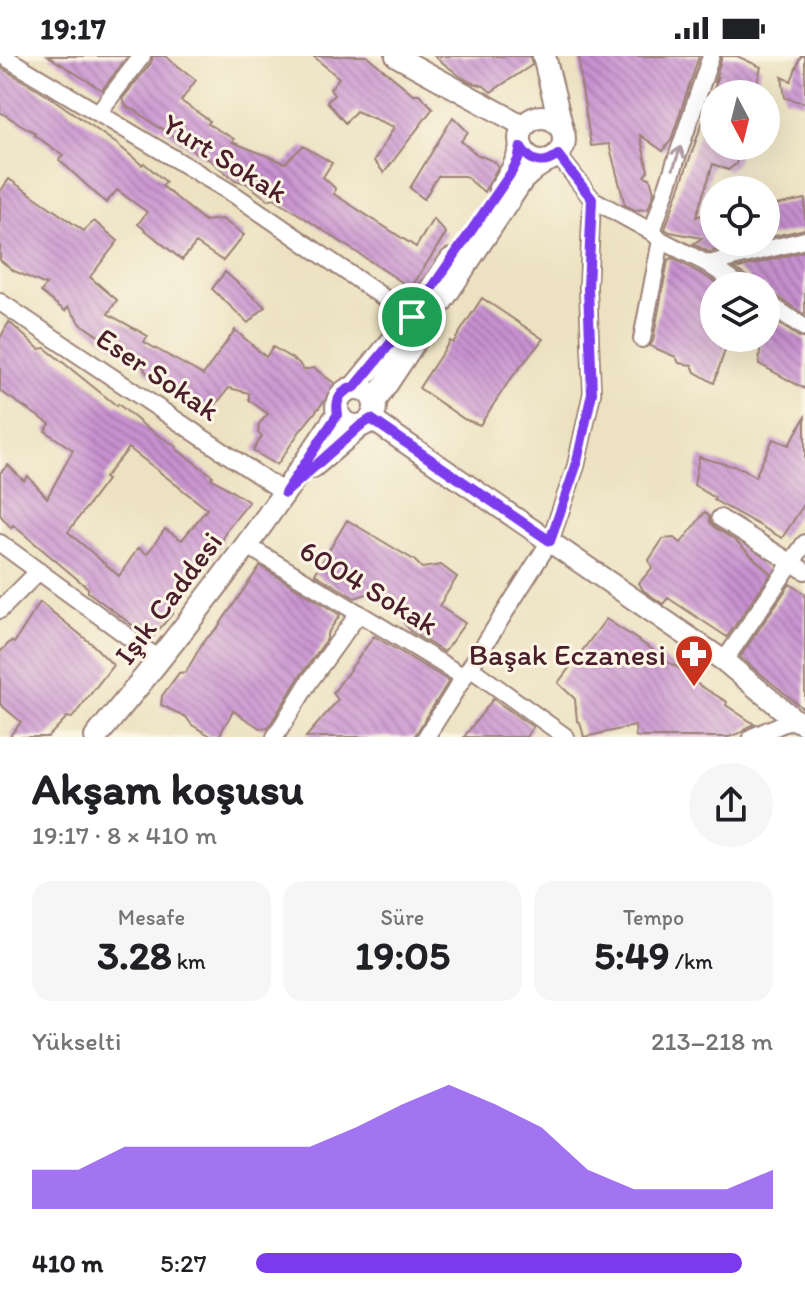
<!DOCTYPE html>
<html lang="tr">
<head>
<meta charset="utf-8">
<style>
	body { margin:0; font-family:Itim,sans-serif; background:#f6f6f6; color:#202124; height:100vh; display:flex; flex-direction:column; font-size:30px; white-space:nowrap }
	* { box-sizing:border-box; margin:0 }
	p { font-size:26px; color:#757577 }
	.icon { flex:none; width:44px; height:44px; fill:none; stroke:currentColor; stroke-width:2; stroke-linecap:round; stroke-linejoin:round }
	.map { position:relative; height:681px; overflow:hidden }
	.side { display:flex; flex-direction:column; background:#fff; flex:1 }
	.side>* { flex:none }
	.needle { width:52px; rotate:173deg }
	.controls { position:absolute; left:700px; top:24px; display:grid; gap:16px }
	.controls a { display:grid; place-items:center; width:80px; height:80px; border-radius:50%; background:#fff; box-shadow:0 8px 32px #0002; font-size:40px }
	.pin { position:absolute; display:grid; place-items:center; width:68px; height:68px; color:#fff; margin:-34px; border:4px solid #fff; border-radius:50%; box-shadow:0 2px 8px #0007 }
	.round { display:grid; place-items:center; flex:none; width:84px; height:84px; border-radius:42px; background:#f6f6f6 }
	.head { display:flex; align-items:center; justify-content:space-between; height:136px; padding:0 32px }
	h1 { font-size:44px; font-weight:700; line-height:60px }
	.metrics { display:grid; grid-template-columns:repeat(3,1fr); gap:12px; height:136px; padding:8px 32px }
	.metrics div { display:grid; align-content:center; border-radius:20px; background:#f6f6f6; text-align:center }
	.metrics b { font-size:40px; font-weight:700 }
	.metrics small { font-size:22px; font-weight:400 }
	.metrics p { font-size:22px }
	.chart { height:224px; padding:16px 32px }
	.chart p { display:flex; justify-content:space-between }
	.chart svg { width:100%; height:144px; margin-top:8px; fill:#7c3aed; opacity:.7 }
	ul { padding:0 32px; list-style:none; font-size:26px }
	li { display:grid; grid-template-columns:128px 96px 1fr; align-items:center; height:60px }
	li i { height:20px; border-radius:10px; background:#7c3aed }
	.status { display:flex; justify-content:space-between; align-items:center; height:56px; padding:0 40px; background:#fff; direction:ltr }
	.status svg { height:22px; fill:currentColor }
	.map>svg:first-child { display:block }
	.building { fill:url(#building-back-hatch); fill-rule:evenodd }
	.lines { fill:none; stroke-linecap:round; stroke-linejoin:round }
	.minor-casing { stroke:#9b8076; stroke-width:20 }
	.tertiary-casing { stroke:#9b8076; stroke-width:24 }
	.secondary-casing { stroke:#9b8076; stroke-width:26 }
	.minor { stroke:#fff; stroke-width:16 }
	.tertiary { stroke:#fff; stroke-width:20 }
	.secondary { stroke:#fff; stroke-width:22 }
	.oneway { stroke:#ae9aa0 }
	.route-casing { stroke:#fff; stroke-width:16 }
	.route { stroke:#7c3aed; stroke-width:10 }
	.labels { text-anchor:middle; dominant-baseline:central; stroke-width:6; stroke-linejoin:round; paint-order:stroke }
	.street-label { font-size:30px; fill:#4a1f2b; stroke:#fcf5e5 }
	.poi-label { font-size:30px; fill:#4a1f2b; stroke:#fcf5e5; text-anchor:end }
</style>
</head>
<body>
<div class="status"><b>19:17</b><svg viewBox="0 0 49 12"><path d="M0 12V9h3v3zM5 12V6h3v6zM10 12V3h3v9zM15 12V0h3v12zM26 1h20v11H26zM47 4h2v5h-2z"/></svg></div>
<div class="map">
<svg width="805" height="681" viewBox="0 0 805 681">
	<defs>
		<pattern id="building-back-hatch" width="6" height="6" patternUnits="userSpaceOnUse" patternTransform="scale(2)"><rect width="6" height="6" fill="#c791d0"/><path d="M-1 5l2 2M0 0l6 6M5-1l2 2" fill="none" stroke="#a476a9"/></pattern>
	</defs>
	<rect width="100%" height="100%" fill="#fcf5e5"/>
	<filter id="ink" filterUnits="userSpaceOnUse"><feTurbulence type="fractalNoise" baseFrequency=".0125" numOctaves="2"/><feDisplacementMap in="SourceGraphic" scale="16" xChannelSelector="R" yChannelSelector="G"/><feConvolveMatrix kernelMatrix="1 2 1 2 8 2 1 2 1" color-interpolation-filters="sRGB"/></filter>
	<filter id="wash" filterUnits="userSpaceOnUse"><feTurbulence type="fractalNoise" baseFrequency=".006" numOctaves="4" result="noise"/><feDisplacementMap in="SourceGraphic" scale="32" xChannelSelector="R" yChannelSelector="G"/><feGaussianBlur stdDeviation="1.8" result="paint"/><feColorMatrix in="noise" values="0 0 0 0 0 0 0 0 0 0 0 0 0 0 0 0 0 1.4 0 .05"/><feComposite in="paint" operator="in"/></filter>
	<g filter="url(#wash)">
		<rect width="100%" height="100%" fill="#ece2c1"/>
		<g id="blocks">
			<path class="building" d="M48,0h80l-26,34z
				M153,0h12l31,24 -15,21 29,20 -2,3 26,15 -2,3 53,21 18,-17 29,17 -9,14 12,11 -1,6 82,53 17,-28 13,14 -35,55 -137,-90 -6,2 -22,-17 -11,-3 -25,-20 -15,-8 -35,-25 -1,1 -24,-18 -7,-2 -6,-9 29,-36z
				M313,0h54l46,38h6l14,14 -49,65 -10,-12 20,-34 -38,-16 -11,12 -18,-21 7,-7 -4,-6 9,-11z
				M434,0h96l2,9 -41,27 -7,-6 -14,-4 -10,-6z
				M579,0h120l-28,84 -8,11 -23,-16 8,36 -4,5 6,2 4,14 -6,17 -13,1 -10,-5 -16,-61 -18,2 -10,-63z
				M722,0h15l24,11 -7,27h-42l7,-18 -5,7z
				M801,0h4v47l-20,-5 -3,-21 9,4z
				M0,11l53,32 64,45 25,21 2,-2 22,19 -4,4 43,35 17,-2 22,16 -21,26 -27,-18 -14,17 -44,-36 9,-12 -30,-22 -11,13 -47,-43 4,-5 -29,-20 1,-2 -35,-21z
				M712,39h2v51h27l-5,18 -8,6 -15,-6 -17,53 18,-7v32h37l-42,10 -16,-8 9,-6 -32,-6 -5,-3z
				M453,61l15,15 -7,9 15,13 19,8 3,5 -14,25 -19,-16h-27l-14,23 -14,-11z
				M9,123l75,52 10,-10 24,20 -28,36 27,23 -9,14 40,22 -4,6 59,33 32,-45 31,27 7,-10 26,16 4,7 11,-2 20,15v6l-34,42 -23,34 -24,-14 9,-15 -4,-3 1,-9 9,-10 -19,-14v-7l-20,-5 -23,29 -37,-34 -4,5 -21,-18 1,-2 -64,-44 -13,-17 -3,4 -24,-19 5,-7 -32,-14 -14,-11v-68z
				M805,143v30l-39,9v-31z
				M805,195v64l-33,-22 -6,-2v-5h-14l-4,-9 -13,-8z
				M672,202l30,16 19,12h-7v52h15l-15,45 -19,-11 -3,-7 -13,-2 -3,-6 -26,-11 3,-5 15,-81z
				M225,216l40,35 -17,16 -36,-34z
				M482,242l61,41 -34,42 -29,44 -16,-6 -45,-31 31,-47 3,2z
				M766,259l33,22 6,2v50l-46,-25 2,-26h5z
				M9,266l30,27 6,-1 72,58 1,-2 28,23 31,20 -1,2 37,27 -2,2 38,24 -23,29 -5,13 -28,39 -22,28 2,2 -22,26 -63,-47v-4l-75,-63 -2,3 -11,-13v-42l8,-8 16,16 4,-5 19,22 26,-48 -28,-19 5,-7 -50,-33v-53zM129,392l78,61 -25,31 -17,-11 -18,25 -9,-6 -19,28 -51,-44 39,-52 -3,-2z
				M805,361v86l-23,35 -68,-38 1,-2 -21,-13 5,-28 45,12 11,8 18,-38 16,6z
				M705,456l4,4 1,6 4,5 22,14 35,33 -44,63 -59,-39 -5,6 -20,-14 -4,-7 13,-15 -3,-8 14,-21 11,-1 7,5z
				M347,464l67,40 8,8 19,-3 16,12 -18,29 26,17 -21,29 -34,-21 -11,-17 -30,-21 -14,5 -40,-24z
				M260,510l80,49 -13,19v5l-27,37 -32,52h-8l-27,-17 -14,25h-8l-19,-11 -6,-8 -25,-12 1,-9 17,-23 7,-1 17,-30 15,-15z
				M790,528l15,10v116l-65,-53z
				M40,546l52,42 21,21 -41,53 -5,-1 -19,20h-39l12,-15 -21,-18v-52l11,-11 3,2z
				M606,563l47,31 -1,4 27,14 12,12 36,22 -1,3 28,19 -7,3 -5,5 -13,5h-93l-1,-11 -51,11 -4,-15 -3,-1 -2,-22 -17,-16z
				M374,580l75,45 -35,56h-108l32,-37 -5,-7z
				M493,643l40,28 -7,10h-62z"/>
		</g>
	</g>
	<g filter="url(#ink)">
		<use href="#blocks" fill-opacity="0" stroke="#9b8076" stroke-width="2"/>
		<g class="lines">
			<g class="minor-casing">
				<path id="minor" d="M3,0l232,139 177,122
					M98,57l44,-57
					M558,99l34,44 60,33 9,8 47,24 33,22
					M652,176l59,-176
					M708,208l97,-24
					M0,246l285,191
					M766,246l39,26
					M642,283l19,-99
					M720,462l85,53
					M0,487l160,117
					M246,489l218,132
					M0,554l39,-39
					M724,605l81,-118
					M470,612l96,69
					M275,681l34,-55 50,-69
					M426,681l124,-196 26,-75 16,-73 -4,-105 4,-89
					M752,681l42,-18"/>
			</g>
			<g class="tertiary-casing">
				<path id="tertiary" d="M396,0l128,70
					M371,363l353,242 70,58 11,6"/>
			</g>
			<g class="secondary-casing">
				<path id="secondary" d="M544,0l18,73
					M520 83a22 22 0 1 1 44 0a22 22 0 1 1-44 0Z
					M500,133c10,-14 17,-25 21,-42
					M355,331l57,-70 39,-57
					M337 351a19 19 0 1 1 38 0a19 19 0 1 1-38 0Z
					M375,345l147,-221 12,-11 12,-8
					M312,411l48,-41
					M96,681c86,-103 168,-211 242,-323"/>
			</g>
			<use href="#minor" class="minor"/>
			<use href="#tertiary" class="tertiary"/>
			<use href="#secondary" class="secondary"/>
		</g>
		<defs><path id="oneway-shaft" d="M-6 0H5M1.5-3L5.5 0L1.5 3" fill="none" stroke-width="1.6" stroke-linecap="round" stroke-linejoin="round" transform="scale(2)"/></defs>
		<use class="oneway" href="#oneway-shaft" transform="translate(677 102) rotate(-71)"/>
	</g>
	<g class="lines" filter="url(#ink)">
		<g class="route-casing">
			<path id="route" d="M521,91c9,16 23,19 37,8l34,44 -4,89 4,105 -16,73 -26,75 -179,-122 -11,7 -75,67 53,-79c-3,-14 3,-24 17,-27l57,-70 99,-144 7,-13z"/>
		</g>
		<use href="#route" class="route"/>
	</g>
	<defs>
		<g id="pharmacy-pin" transform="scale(2)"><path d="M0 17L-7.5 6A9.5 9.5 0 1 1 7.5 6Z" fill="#c8321e" stroke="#fcf5e5"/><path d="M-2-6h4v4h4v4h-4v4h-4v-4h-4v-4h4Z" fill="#fff"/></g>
	</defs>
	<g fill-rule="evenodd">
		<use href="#pharmacy-pin" x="694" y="598"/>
	</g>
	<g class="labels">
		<g class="street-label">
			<text transform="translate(225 102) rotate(32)">Yurt Sokak</text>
			<text transform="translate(158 318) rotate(34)">Eser Sokak</text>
			<text transform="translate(369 531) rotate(31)">6004 Sokak</text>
			<text transform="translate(168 542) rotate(-53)">Işık Caddesi</text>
		</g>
		<g class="poi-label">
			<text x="666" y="598">Başak Eczanesi</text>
		</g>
	</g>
</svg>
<div class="controls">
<a><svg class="needle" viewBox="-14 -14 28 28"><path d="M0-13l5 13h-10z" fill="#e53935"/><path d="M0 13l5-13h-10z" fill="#757577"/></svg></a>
<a><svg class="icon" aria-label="locate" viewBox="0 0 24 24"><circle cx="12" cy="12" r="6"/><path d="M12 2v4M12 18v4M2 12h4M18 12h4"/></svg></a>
<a><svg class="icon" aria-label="layers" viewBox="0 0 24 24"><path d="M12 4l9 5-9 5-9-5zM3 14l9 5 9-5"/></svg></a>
</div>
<div class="pin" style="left:412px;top:261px;background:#1e9e55"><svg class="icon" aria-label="arrive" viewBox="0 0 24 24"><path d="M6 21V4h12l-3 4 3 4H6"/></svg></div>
</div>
<section class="side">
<div class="head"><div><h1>Akşam koşusu</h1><p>19:17 · 8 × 410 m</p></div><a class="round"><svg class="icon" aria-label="share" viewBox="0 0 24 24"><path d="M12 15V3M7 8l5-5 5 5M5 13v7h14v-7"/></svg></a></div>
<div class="metrics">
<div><p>Mesafe</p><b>3.28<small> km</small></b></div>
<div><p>Süre</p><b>19:05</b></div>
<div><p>Tempo</p><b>5:49<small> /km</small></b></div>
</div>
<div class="chart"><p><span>Yükselti</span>213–218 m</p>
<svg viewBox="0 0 160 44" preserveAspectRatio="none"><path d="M0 44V32L10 32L20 25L30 25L40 25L50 25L60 25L70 19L80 12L90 6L100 12L110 19L120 32L130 38L140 38L150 38L160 32V44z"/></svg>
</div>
<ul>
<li><b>410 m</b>5:27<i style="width:94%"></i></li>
</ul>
</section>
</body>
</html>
